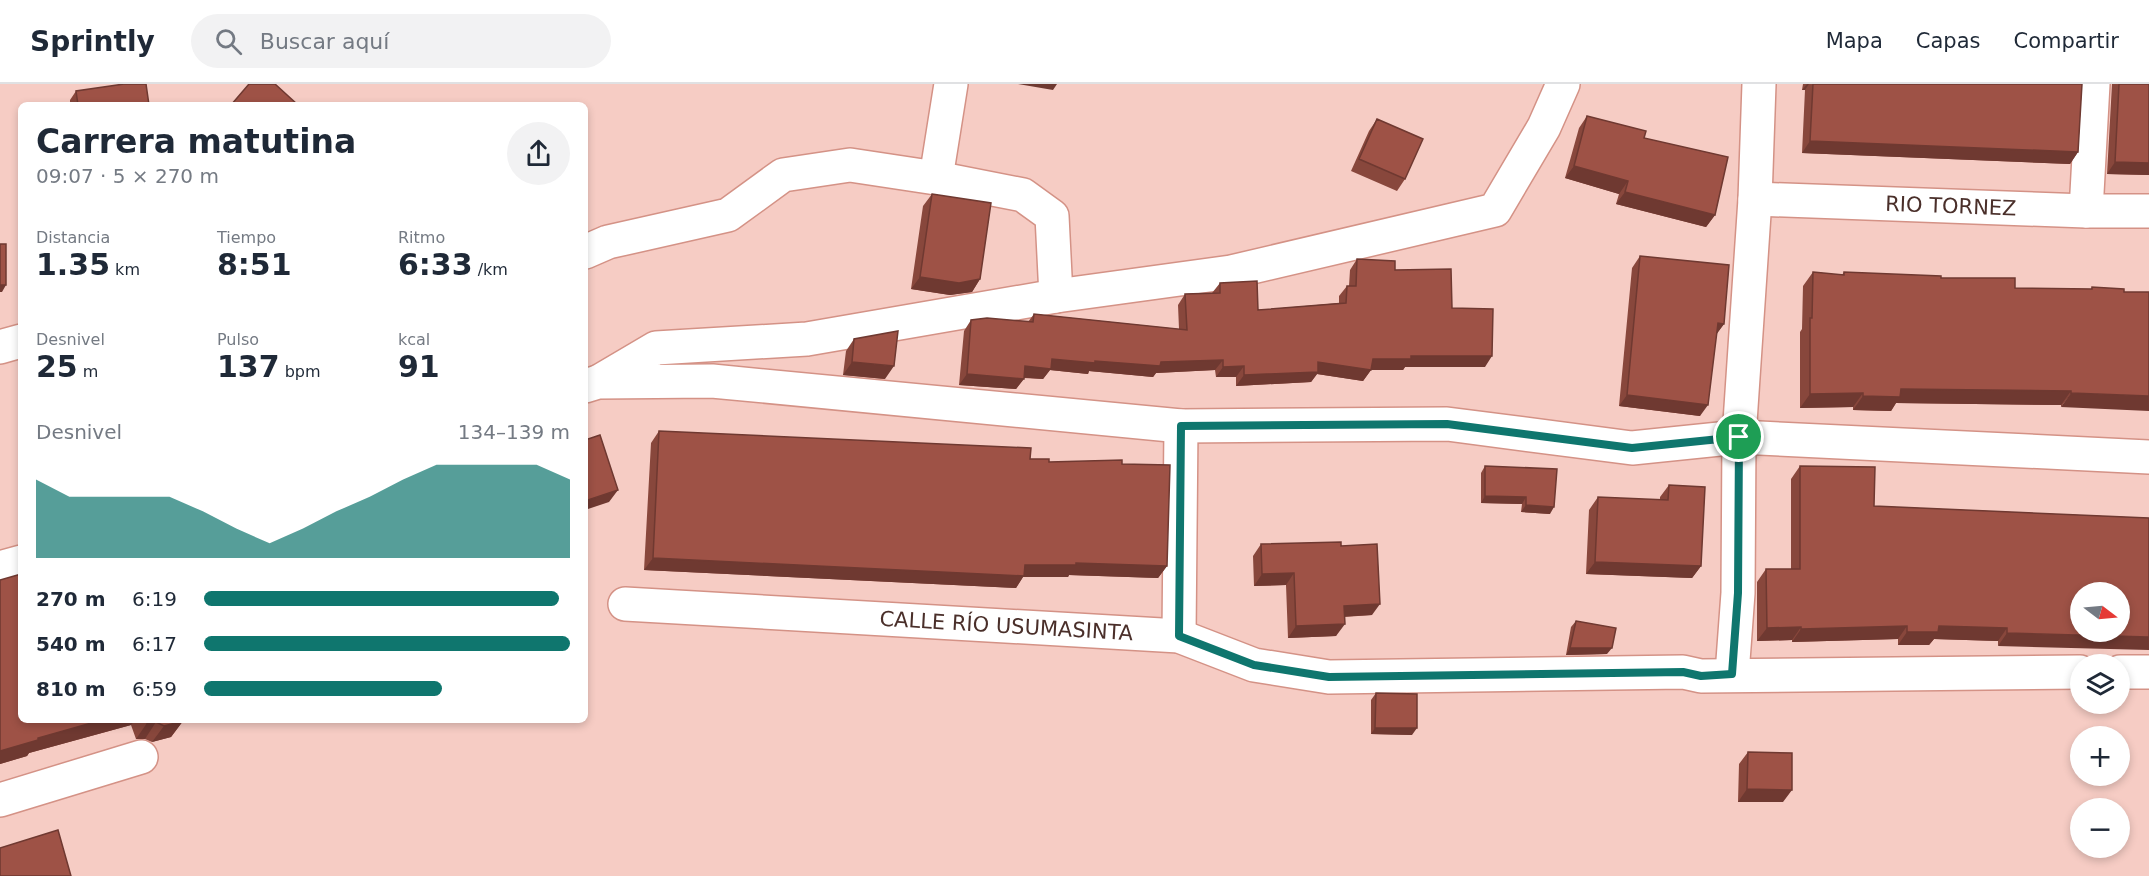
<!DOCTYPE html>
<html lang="es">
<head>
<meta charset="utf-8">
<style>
	body { margin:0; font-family:"DejaVu Sans",sans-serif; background:#f2f2f3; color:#1f2937; height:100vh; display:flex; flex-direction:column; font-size:22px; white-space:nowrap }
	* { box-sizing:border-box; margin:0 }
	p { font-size:20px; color:#747a83 }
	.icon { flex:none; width:33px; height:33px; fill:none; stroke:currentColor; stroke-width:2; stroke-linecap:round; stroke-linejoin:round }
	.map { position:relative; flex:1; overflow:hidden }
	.drawer { position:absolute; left:18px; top:18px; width:570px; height:621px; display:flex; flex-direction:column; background:#fff; border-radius:9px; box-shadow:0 3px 9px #0003 }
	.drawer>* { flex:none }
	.needle { width:39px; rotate:106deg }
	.buttons { position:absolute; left:2070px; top:498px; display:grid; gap:12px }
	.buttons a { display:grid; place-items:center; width:60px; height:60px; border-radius:50%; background:#fff; box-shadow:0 3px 9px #0003; font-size:30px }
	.pin { position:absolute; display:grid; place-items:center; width:51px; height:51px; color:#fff; margin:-26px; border:3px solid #fff; border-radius:50%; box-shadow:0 2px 6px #0007 }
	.round { display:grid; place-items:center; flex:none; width:63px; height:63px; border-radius:32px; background:#f2f2f3 }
	.summary { display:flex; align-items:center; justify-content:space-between; height:102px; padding:0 18px }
	h1 { font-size:33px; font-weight:700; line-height:45px }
	.metrics { display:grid; grid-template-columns:repeat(3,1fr); gap:9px; height:102px; padding:6px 18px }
	.metrics div { display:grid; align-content:center }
	.metrics b { font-size:30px; font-weight:700 }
	.metrics small { font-size:16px; font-weight:400 }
	.metrics p { font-size:16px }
	.chart { height:168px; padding:12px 18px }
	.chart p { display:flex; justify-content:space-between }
	.chart svg { width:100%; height:108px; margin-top:6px; fill:#0f766e; opacity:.7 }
	ul { padding:0 18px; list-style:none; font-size:20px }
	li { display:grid; grid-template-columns:96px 72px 1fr; align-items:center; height:45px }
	li i { height:15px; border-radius:8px; background:#0f766e }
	header { display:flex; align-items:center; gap:36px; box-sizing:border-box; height:84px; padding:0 30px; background:#fff; border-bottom:2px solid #e0e1e3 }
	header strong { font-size:28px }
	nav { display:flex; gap:33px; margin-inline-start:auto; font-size:21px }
	.search { width:420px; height:54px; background:#f2f2f3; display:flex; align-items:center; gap:15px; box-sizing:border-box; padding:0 21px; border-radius:33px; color:#747a83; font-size:22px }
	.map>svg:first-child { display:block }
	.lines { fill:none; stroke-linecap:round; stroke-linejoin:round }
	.minor-casing { stroke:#d49286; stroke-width:36 }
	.minor { stroke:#fff; stroke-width:33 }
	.wall { fill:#88473c }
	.shaded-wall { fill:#6f3931 }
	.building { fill:#9e5246; stroke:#6f3931; stroke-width:1.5; fill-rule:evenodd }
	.route-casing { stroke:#fff; stroke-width:12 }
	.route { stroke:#0f766e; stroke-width:8 }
	.labels { text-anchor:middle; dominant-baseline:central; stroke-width:6; stroke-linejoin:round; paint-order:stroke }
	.street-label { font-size:21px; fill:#4a2f2a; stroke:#f9ddd7 }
</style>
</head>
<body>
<header>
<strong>Sprintly</strong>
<div class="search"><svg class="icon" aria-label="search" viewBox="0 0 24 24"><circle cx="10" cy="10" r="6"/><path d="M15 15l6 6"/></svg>Buscar aquí</div>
<nav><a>Mapa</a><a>Capas</a><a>Compartir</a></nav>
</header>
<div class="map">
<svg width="2149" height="792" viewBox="0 0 2149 792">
	<rect width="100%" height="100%" fill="#f6ccc4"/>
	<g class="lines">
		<g class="minor-casing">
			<g id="minor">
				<path d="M936,94l15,-94"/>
				<path id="s1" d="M1755,115l331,12h63"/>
				<path d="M2086,127l7,-127"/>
				<path d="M585,168l23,-10 120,-27 55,-40 67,-10 86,13 87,17 29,21 4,80"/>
				<path d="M0,263l21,-6"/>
				<path d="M600,297l56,-33 151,-9 249,-43 175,-24 264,-62 49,-83 19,-43"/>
				<path d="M585,302l13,-4 114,-1 469,45 266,-2 185,24 107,-11 410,20"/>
				<path d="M0,484l21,-6"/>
				<path id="s2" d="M625,520l554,32 75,29 75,12 354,-5 18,4 379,-4"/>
				<path d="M1179,552l2,-210"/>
				<path d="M2120,588h29"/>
				<path d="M1732,590l6,-81 1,-156 16,-238 4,-115"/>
				<path d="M0,716l141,-43"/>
			</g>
		</g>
		<use href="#minor" class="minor"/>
	</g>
	<path class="wall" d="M1803,0h279l-4,68 -8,12 -268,-11 3,-63h-3z
		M2112,0h37v91l-42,-1z
		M76,7l73,14h-79v-5z
		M1587,32l57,22 71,77 -9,12 -90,-23 3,-10 -54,-16 14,-50z
		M1377,35l28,60 -8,12 -46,-20 18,-40z
		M932,110l48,85 -8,13 -22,3 -39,-6 12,-83z
		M1640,172l84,68 -7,9 -17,83 -81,-10 13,-138z
		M1357,175l38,11 57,38 33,59h-80l-2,3h-32l-8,11 -46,-7 -6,8 -75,4v-9h-20l-1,-7 -59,3 -3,4 -64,-6 -1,3 -38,-4 -7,9 -19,-1 -8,11 -57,-4 5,-54 7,-11 57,2 6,-8 145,15 -1,-24 7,-11 27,-1 8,-10 38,27 81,-7v-7l8,-10h2l1,-16z
		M1813,188l29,3 2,-3 97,6 74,10 76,1 1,-2 32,5h25l-88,115v-2l-165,-2 -5,8 -38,-1v-3l-53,1v-76l2,-3 1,-43z
		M854,255l31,40 -42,-4 3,-24z
		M659,347l371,28 19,3 118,104 -9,12 -89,-3 -1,2h-45l-7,11 -372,-18 7,-127z
		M1485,382l65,48 -29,-2 1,-8 -41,-1v-30z
		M1800,382l74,40 275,12 -151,128v-5l-64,-2 -5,6h-31v-6l-106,3v-2l-35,1v-59l9,-13h25v-90z
		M1669,401l32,81 -9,12 -106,-4 3,-64 9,-13 62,3v-3z
		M1261,460l80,2 31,69 -28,2 -8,19 -48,2 -2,-53 -32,1 -1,-30z
		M0,496l21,140h161l1,1 -12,16 -19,5 -7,-3h-9l-5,-14 -102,28 -2,3 -27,8z
		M1576,537l31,33 -41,1 5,-28z
		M1376,609l36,42 -41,-1v-34z
		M1748,668l35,50h-45l1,-38z"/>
	<path class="shaded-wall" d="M1018,0h39l-4,6z
		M1807,0h2l-4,6h-3z
		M1810,57l268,11 -8,12 -268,-11z
		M2115,78l34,1v12l-42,-1z
		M1574,82l54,15 -9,13 -54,-16z
		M1625,108l90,23 -9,12 -90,-23z
		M920,193l60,2 -8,13 -22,3 -39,-6z
		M0,201h6l-4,7h-2z
		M1718,239l6,1 -8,11z
		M1411,272h81l-7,11h-80l-2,3h-36h4l-8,11 -46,-7 -6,8 -75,4 8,-11 74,-13z
		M1052,275l109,3 62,-2 -8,10 -59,3 -3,4 -64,-6 -1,3 -38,-4 -7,9 -26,-2 8,-11z
		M852,278l42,4 -9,13 -42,-4z
		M1244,282l-8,11h-20l7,-10z
		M967,290l57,5 -8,10 -57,-4z
		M1901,305l170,2 -10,14 -165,-2 -5,8 -38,-1 10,-14z
		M1863,309l-10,14 -53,1 10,-14z
		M2071,309l78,3v15l-88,-4z
		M1627,311l81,10 -8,11 -81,-10z
		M618,406l-9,12 -24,8v-9z
		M1485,412l41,1 -4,7 -41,-1z
		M1526,421l28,2 -4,7 -29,-2z
		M653,474l372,7 51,-2 91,3 -9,12 -89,-3 -1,2h-45l-7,11 -372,-18z
		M1595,478l106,4 -9,12 -106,-4z
		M1294,489l-8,12 -32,1 8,-12z
		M1380,520l-8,11 -36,2 8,-11z
		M1345,540l-9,12 -48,2 8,-12z
		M1907,542l-9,13 -106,3 9,-13z
		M1939,542l68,2 -9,13 -64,-2 -5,6h-31l9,-13z
		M1801,543l-9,13 -35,1 10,-13z
		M2007,549l142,4v13l-151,-4z
		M1570,564h42l-5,6 -41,1z
		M102,636h33l-4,5 -102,28 -2,3 -27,8v-13l38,-13z
		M183,637l-12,16 -19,5 12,-16z
		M156,638l-11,17h-9l11,-16z
		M1375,644h42l-5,7 -41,-1z
		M1747,705l45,1 -9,12h-45z"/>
	<path class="building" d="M124,0h22l3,21h-71l-2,-14z
		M249,0h26l23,21h-67z
		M1813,0h269l-4,68 -268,-11z
		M2119,0h30v79l-34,-1z
		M1587,32l59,15 -2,7 84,19 -13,58 -90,-23 3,-11 -54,-15z
		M1377,35l46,20 -18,40 -46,-20z
		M932,110l59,9 -11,76 -21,4 -39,-6z
		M0,160h6v41h-6z
		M1640,172l89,9 -5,59 -6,-1 -10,82 -81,-10z
		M1357,175l38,2v9l56,-1 1,39 41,1 -1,47h-81v3h-38l-2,11 -53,-8v10l-74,3v-9l-21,1v-7l-62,2 -1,4 -65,-5v2l-43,-4 -1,10 -26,-3 -1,13 -57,-5 4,-54 16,-2 46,4 1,-8 153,16 -2,-36 35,-1v-10l37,-2 1,29 88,-7 1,-17h9z
		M1813,188l31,3v-3l97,4v2h74v10l77,1v-2l32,2v3h25v104l-78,-3v-2l-170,-2 -1,8 -37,-1v-3l-53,1v-76h2z
		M898,247l-4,35 -42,-4 2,-23z
		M659,347l372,17 -1,11h19v3l73,-2v4l48,1 -3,101 -91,-3v2h-51l-1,11 -371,-18z
		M600,351l18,55 -33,11v-61z
		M1485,382l72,3 -3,38 -28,-2v-8l-41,-1z
		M1800,382l75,1 -1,39 275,12v119l-142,-4v-5l-68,-2 -1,6h-31v-6l-106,3v-2l-34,1 -1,-59h34zM2080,508h40v40h-40z
		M1669,401l36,2 -4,79 -106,-4 3,-65 70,3z
		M1341,458v4l36,-2 3,60 -36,2 1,18 -49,2 -2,-53 -32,1 -1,-30z
		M21,490v146h81l-64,18v2l-38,11v-171z
		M1576,537l40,7 -4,20h-42z
		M1376,609l41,1v34h-42z
		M146,636h36l1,1 -19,5 -8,-4 -9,1z
		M1748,668l44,1v37l-45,-1z
		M58,746l13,46h-71v-28z"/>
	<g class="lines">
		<g class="route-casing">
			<path id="route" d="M1447,340l185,24 107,-11 -1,156 -6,81 -31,2 -18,-4 -354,5 -75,-12 -75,-29 2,-210z"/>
		</g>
		<use href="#route" class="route"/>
	</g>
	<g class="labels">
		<g class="street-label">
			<text stroke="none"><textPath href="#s1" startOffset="196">RIO TORNEZ</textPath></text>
			<text stroke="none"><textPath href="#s2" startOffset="382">CALLE RÍO USUMASINTA</textPath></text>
		</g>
	</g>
</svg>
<div class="buttons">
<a><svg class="needle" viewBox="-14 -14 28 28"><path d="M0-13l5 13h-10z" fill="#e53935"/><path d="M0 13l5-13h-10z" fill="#747a83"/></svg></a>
<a><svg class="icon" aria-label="layers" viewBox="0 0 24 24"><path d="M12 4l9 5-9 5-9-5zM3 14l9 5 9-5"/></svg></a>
<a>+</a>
<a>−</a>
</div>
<div class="pin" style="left:1739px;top:353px;background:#1e9e55"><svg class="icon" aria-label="arrive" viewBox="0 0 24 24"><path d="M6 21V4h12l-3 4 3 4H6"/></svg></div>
<section class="drawer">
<div class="summary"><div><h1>Carrera matutina</h1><p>09:07 · 5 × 270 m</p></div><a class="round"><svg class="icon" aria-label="share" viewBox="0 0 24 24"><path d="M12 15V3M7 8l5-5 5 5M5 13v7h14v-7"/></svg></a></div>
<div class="metrics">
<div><p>Distancia</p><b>1.35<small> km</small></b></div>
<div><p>Tiempo</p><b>8:51</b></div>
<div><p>Ritmo</p><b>6:33<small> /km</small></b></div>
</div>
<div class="metrics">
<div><p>Desnivel</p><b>25<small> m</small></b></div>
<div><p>Pulso</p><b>137<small> bpm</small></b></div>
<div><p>kcal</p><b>91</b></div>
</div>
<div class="chart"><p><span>Desnivel</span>134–139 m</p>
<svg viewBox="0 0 160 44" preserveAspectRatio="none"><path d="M0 44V12L10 19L20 19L30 19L40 19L50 25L60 32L70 38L80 32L90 25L100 19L110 12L120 6L130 6L140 6L150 6L160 12V44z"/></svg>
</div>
<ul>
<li><b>270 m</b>6:19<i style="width:97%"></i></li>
<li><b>540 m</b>6:17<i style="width:100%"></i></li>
<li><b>810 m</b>6:59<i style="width:65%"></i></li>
</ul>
</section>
</div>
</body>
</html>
